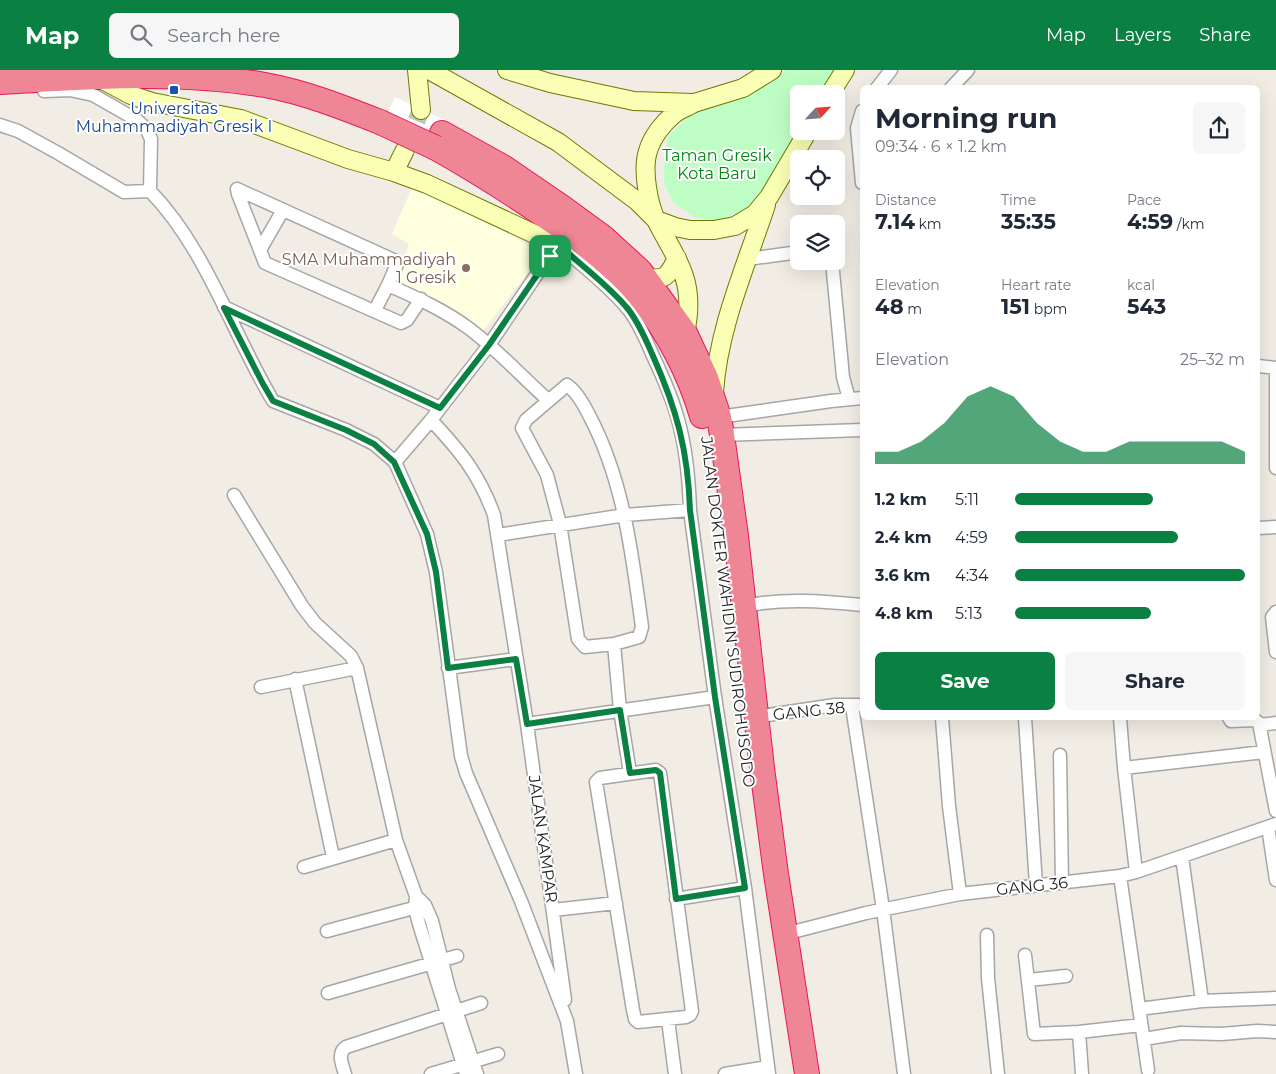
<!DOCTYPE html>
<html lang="en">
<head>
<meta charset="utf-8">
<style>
	body { margin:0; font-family:Montserrat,sans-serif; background:#f6f6f7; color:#1f2937; height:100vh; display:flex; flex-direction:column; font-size:19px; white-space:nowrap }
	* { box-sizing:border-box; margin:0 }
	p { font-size:16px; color:#747a83 }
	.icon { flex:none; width:28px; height:28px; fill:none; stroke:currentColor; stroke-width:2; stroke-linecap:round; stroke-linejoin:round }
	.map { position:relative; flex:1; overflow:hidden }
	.details { position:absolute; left:860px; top:15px; width:400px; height:635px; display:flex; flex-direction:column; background:#fff; border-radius:8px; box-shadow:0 5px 20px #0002 }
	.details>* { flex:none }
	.needle { width:32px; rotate:64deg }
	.controls { position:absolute; left:790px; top:15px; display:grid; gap:10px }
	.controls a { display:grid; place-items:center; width:55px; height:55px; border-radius:8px; background:#fff; box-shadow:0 5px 20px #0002; font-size:25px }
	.pin { position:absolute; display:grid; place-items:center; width:42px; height:42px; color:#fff; margin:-21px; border-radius:10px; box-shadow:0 2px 8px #0006 }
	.round { display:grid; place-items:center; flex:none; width:52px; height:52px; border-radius:8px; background:#f6f6f7 }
	.overview { display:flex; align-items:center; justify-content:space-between; height:85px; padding:0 15px }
	h1 { font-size:28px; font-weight:700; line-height:38px }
	.stats { display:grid; grid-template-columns:repeat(3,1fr); gap:8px; height:85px; padding:5px 15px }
	.stats div { display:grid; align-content:center }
	.stats b { font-size:21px; font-weight:700 }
	.stats small { font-size:14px; font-weight:400 }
	.stats p { font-size:14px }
	.chart { height:140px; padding:10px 15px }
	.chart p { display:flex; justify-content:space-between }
	.chart svg { width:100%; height:90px; margin-top:5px; fill:#0b8043; opacity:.7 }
	.primary-button { display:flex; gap:10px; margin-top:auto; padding:10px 15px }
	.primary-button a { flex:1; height:58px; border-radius:8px; background:#0b8043; color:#fff; font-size:20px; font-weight:700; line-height:58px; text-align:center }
	.primary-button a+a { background:#f6f6f7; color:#1f2937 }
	ul { padding:0 15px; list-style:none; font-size:16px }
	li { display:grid; grid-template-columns:80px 60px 1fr; align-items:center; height:38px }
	li i { height:12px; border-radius:6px; background:#0b8043 }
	header { display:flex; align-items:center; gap:30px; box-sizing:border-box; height:70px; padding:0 25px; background:#0b8043; color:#fff }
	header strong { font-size:24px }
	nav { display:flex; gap:28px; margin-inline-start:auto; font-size:18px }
	.search { width:350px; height:45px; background:#f6f6f7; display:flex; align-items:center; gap:12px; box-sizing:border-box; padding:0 18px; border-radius:8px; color:#747a83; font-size:19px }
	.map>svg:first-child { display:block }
	.education { fill:#feffdf }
	.park { fill:#befec5 }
	.pier { fill:#fff }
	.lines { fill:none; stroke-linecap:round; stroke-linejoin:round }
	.secondary-tunnel { stroke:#c7c4bd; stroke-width:18; stroke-dasharray:18 9; stroke-linecap:butt }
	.street-casing { stroke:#a6a6a6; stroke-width:15 }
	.secondary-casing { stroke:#6b7c00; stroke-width:20 }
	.highway-casing { stroke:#ea1659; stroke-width:26 }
	.street { stroke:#fff; stroke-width:12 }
	.secondary { stroke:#f9ffb4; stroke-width:18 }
	.highway { stroke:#ee8696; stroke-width:24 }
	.highway-bridge-casing { stroke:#ea1659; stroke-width:26; stroke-linecap:butt }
	.highway-bridge { stroke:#ee8696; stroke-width:24 }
	.route-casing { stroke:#fff; stroke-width:10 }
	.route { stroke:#0b8043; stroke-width:6 }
	.transit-dot { fill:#1a4fb4; stroke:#fff; stroke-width:2 }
	.education-dot { fill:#8d6e63; stroke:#fff; stroke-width:2 }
	.labels { text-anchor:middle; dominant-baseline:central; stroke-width:4; stroke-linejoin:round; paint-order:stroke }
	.transit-label { font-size:16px; fill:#164399; stroke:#fff }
	.park-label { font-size:16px; fill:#028811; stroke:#fff }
	.education-label { font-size:16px; fill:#785e54; stroke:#fff; text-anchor:end }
	.street-label { font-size:16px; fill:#1f1f1f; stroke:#fff }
</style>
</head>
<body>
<header>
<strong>Map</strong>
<div class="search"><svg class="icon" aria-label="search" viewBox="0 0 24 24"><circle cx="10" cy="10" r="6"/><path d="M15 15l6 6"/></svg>Search here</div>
<nav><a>Map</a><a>Layers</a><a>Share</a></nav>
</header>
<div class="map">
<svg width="1276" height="1004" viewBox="0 0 1276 1004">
	<rect width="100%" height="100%" fill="#f1ede4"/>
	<path class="education" d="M414,113l39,17 89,54 -58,76 -89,-47 14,-39 -17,-10z"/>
	<path class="park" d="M786,0h53l-15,24h-25v37l-37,62 -12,15 -36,14 -19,-5 -22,-14 -9,-20v-26l5,-22 20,-19 16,-8 40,-13z"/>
	<path class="pier" d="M395,27l50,23 -18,39 -49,-23z"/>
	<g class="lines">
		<path class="secondary-tunnel" d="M406,76l15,-36"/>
		<g class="street-casing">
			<path id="street" d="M877,18l14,-18
				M951,18l17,-18
				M44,21l26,-1 23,5 44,25 10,10 4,9 -1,52c55,56 83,143 123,210l73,29 28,14 21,18 36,-42 58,-75 61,-90 17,-3c21,18 44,36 61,57 11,13 18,31 25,47 9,19 18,39 24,60 9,30 12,62 13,94l25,187 30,191 24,186
				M862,41l-5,17 5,55
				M0,55l18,6 40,22 66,39 26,-1
				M260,180l23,-40
				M748,189l51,-7
				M832,191l11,116 6,22
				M421,229l-14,21 -6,3 -136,-60 -27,-69 -1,-5 161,73 -10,23c27,12 54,24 79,42 29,21 54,49 81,73
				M224,237l216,101
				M375,240l13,-25
				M1258,296l18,2
				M1276,298v100
				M567,315c9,6 17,20 22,30 35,66 43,139 53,212l-3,10 -25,7 -29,3 -7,-8 -18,-115 -13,-49 -25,-47 4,-8z
				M719,347l112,-16 31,-3
				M431,350c30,32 48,54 63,95l33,209 38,276
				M722,365l140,-5
				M395,392l32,72 9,38 25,184 5,17 55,128 46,120 9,53
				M234,425l68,111 13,17 36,33 6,12 39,172 20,56 9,9 7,16 17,68 28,85
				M1258,458l18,-1
				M498,465l127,-20 65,-5
				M744,536c39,-8 79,-5 118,-1
				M1276,542l-4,5 4,35
				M614,574l6,66 10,63
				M448,598l68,-9
				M295,609l38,178
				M261,617l96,-19
				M852,636l31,203 21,165
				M755,647l80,-12h27
				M942,648l7,88 11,88
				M1025,648l11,167
				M1120,648l4,50 12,104
				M1229,648l2,3 24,-1 4,3 17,88
				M527,654l188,-27
				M1260,655l16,-2
				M1060,685l2,128
				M1124,698l140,-16
				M656,700l4,3 32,238 -2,4 -4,2 -48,5 -3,-3 -2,-9 -37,-228 4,-4z
				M1268,757l8,53
				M1182,787l20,144
				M304,797l92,-27
				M1120,806l28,194
				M416,826l-1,12 4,16 47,150
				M676,829l69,-11
				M553,840l63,-7
				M327,861l94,-25
				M785,864l81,-21 94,-19 160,-18 16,-4 140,-48
				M987,865l1,43 10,96
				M1025,885l9,79 45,-2 62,-7
				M1029,910l37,-4
				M328,923l129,-37
				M1139,939l63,-8 74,-3
				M668,950l7,54
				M1079,962l3,42
				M1144,969l37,-6 41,1 35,-3 19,1
				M345,1004c-3,-10 -8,-21 1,-27l135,-44
				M431,1004l67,-20
				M725,1004l43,-7"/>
		</g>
		<g class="secondary-casing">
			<path id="secondary" d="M417,0l4,40
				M429,0l129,72 79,59 19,19 19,7 15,3h24l21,-4 20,-12 14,-17 39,-66
				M507,0l43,13 84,18 60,2 49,-15 29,-18
				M97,7l34,18 21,7 89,17 107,40 46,13 33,12 116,54 42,9
				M830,24l15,-24
				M394,102l11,-22
				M644,207c21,4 24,0 33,-19
				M679,268l6,-5c4,-18 5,-39 -1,-57 -6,-19 -18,-36 -27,-54 -9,-18 -15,-53 -9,-71 4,-14 15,-28 26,-37 6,-5 14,-7 20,-11
				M714,323c4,-65 32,-127 52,-188"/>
		</g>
		<g class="highway-casing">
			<path id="highway" d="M0,12c88,-5 177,-12 265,3 39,7 77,22 115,37
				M442,63l61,34 60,41 41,30 36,33 45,62 21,45 13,39 3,18 14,101 26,232 14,106 31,200
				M436,78c41,23 80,48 119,75 30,21 61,44 84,72 28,36 50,77 63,121"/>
		</g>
		<use href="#street" class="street"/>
		<use href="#secondary" class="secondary"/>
		<use href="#highway" class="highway"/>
		<g class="highway-bridge-casing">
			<path id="highway-bridge" d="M380,52l56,26"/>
		</g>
		<use href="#highway-bridge" class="highway-bridge"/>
	</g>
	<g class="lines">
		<g class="route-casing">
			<path id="route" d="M567,182c20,18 44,36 61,57 11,14 18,31 25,47 24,54 35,95 37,154l25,187 30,191 -69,11 -16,-126 -4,-3 -26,3 -10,-63 -93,14 -11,-65 -68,9 -12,-96 -9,-38 -33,-72 -20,-18 -28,-14 -73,-29 -10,-17 -39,-76 216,100 49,-63 61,-89z"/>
		</g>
		<use href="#route" class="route"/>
	</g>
	<rect class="transit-dot" x="169" y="15" width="10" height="10" rx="2.5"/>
	<circle class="education-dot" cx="466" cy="198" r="5"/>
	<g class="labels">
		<g class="transit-label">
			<text x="174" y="38">Universitas<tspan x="174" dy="18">Muhammadiyah Gresik I</tspan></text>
		</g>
		<g class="park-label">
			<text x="717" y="85">Taman Gresik<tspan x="717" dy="18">Kota Baru</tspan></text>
		</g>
		<g class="education-label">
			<text x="456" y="189">SMA Muhammadiyah<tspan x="456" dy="18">1 Gresik</tspan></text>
		</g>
		<g class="street-label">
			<text transform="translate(728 542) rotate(83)">JALAN DOKTER WAHIDIN SUDIROHUSODO</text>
			<text transform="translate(809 641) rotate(-6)">GANG 38</text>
			<text transform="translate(543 769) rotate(82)">JALAN KAMPAR</text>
			<text transform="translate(1032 816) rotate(-6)">GANG 36</text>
		</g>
	</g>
</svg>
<div class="controls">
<a><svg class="needle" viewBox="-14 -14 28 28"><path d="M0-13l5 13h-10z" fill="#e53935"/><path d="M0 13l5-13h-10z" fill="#747a83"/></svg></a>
<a><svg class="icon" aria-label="locate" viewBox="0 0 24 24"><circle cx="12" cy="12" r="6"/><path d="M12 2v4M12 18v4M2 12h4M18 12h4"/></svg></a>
<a><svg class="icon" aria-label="layers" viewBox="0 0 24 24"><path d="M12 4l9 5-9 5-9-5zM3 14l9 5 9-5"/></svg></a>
</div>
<div class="pin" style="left:550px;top:186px;background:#1e9e55"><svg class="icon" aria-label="arrive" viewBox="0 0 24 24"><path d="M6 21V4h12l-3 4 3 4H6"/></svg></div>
<section class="details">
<div class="overview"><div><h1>Morning run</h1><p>09:34 · 6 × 1.2 km</p></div><a class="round"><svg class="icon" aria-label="share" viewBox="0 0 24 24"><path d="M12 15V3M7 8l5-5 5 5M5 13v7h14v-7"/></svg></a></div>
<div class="stats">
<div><p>Distance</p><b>7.14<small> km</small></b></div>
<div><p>Time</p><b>35:35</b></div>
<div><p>Pace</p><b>4:59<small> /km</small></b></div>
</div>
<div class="stats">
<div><p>Elevation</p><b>48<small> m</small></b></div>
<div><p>Heart rate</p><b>151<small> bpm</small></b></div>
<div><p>kcal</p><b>543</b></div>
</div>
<div class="chart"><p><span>Elevation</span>25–32 m</p>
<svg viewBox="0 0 160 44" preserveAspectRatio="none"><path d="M0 44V38L10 38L20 33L30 24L40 11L50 6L60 11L70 24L80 33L90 38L100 38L110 33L120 33L130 33L140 33L150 33L160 38V44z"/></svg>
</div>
<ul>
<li><b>1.2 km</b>5:11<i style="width:60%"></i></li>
<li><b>2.4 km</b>4:59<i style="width:71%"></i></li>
<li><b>3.6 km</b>4:34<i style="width:100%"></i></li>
<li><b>4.8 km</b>5:13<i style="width:59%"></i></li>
</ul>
<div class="primary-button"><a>Save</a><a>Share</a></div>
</section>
</div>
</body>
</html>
